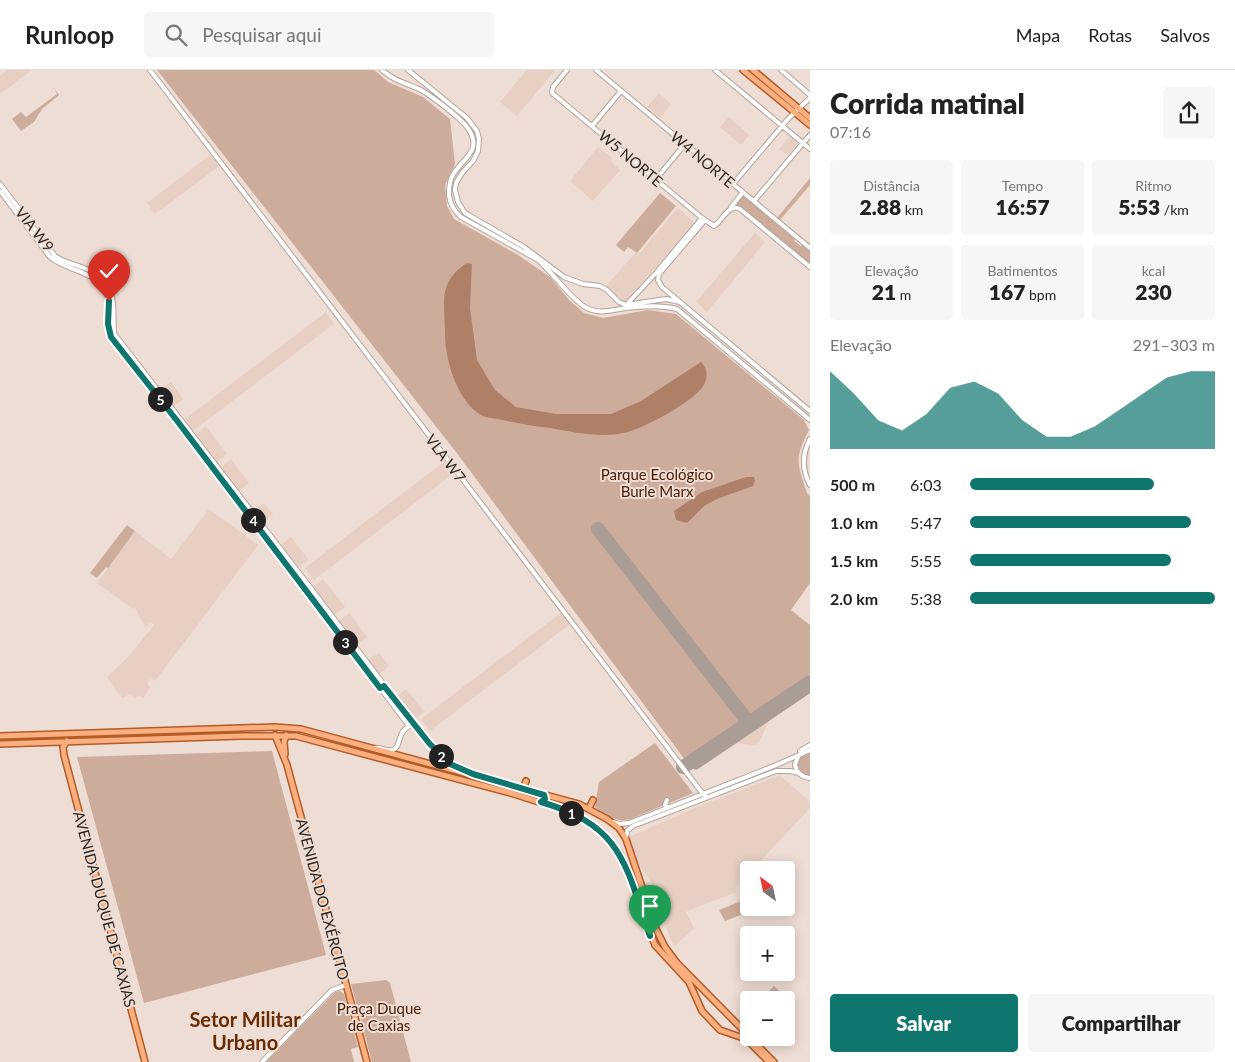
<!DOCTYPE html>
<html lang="pt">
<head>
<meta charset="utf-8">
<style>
	body { margin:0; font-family:Lato,sans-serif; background:#f6f6f6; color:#222; height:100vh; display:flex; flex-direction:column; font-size:19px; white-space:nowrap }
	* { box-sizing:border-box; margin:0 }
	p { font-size:16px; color:#767676 }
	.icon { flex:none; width:28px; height:28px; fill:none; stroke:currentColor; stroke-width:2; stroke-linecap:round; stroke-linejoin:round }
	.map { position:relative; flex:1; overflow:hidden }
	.sheet { display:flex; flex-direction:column; background:#fff; width:425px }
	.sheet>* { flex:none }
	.needle { width:32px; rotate:327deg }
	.fabs { position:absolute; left:740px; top:791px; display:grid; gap:10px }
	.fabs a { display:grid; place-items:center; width:55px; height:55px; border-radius:5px; background:#fff; box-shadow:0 2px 12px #0003; font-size:25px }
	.pin { position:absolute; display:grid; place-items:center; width:42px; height:42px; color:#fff; margin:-51px -21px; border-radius:50% 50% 50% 0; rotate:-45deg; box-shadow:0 0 5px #0007 }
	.pin .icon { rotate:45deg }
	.km { position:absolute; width:25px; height:25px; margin:-12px; border-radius:50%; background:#222; color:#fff; font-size:14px; line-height:25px; text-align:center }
	.round { display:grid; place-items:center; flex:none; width:52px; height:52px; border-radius:5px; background:#f6f6f6 }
	.summary { display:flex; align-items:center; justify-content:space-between; height:85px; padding:0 20px }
	h1 { font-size:28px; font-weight:800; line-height:38px }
	.figures { display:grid; grid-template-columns:repeat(3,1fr); gap:8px; height:85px; padding:5px 20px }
	.figures div { display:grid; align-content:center; border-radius:5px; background:#f6f6f6; text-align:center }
	.figures b { font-size:21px; font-weight:800 }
	.figures small { font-size:14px; font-weight:400 }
	.figures p { font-size:14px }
	.chart { height:140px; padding:10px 20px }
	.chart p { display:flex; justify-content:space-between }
	.chart svg { width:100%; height:90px; margin-top:5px; fill:#0f766e; opacity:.7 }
	.primary-button { display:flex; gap:10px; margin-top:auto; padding:10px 20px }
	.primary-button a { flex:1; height:58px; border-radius:5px; background:#0f766e; color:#fff; font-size:20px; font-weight:800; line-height:58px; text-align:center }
	.primary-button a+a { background:#f6f6f6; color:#222 }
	ul { padding:0 20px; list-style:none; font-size:16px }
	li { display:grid; grid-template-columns:80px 60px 1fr; align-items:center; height:38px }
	li i { height:12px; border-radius:6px; background:#0f766e }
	header { display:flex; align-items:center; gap:30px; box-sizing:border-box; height:70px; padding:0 25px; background:#fff; border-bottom:1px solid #e0e0e0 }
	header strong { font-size:24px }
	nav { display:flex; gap:28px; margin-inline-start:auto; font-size:18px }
	.search { width:350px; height:45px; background:#f6f6f6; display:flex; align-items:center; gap:12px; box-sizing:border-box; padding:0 18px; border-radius:5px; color:#767676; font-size:19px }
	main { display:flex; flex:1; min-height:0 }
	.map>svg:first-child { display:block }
	.built { fill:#e7cfc3 }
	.green { fill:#ceac9b }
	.water { fill:#af8068 }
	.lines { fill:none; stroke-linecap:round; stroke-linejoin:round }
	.taxiway { stroke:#aa9d96; stroke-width:5.5 }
	.runway { stroke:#aa9d96; stroke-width:14 }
	.secondary-casing { stroke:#b3a39b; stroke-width:6 }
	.primary-casing { stroke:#b05c27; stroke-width:8 }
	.secondary { stroke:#fff; stroke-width:4 }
	.primary { stroke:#fbaf7f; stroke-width:5 }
	.route-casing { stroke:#fff; stroke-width:10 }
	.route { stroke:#0f766e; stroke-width:6 }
	.labels { text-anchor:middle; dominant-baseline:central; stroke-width:4; stroke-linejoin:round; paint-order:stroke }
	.street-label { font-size:15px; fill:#2b2522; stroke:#eeddd4 }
	.park-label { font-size:15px; fill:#471a00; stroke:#eeddd4 }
	.district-label { font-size:20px; font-weight:bold; fill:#692c01; stroke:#eeddd4 }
</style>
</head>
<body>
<header>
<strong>Runloop</strong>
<div class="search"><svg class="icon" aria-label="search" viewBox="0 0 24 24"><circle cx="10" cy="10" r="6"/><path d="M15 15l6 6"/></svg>Pesquisar aqui</div>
<nav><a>Mapa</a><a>Rotas</a><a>Salvos</a></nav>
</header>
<main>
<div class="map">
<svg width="810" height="992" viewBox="0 0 810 992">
	<rect width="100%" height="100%" fill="#eeddd4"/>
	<path class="built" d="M7,0h25l-32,24v-18z
		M527,0h28l-38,46 -17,-14z
		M659,23l12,11 -11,14 -13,-11z
		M729,47l20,18 -8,10 -21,-18z
		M790,66l9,6 -11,13 -9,-6z
		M598,77l14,11 -1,3 9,9 -27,31 -23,-20z
		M210,85l9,11 -64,48 -8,-11z
		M678,138l17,15 -70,79 -19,-16 30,-34 3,2z
		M755,163l10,9 -58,70 -11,-10z
		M326,242l8,12 -141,107 -8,-12z
		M171,312l12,17 -9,7 -12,-17z
		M206,356l21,28 -10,8 -22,-28z
		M231,389l18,24 -10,8 -18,-24z
		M445,391l9,12 -140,107 -9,-12z
		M264,433l9,11 -10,8 -9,-11z
		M209,439l49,36 -103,136 -4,-2 -4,4 3,5 -7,10 -4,-3 -4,4 -5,-5 -8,4 -15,-21 22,-21 25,-31 -4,-3 -5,6 -10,-21 -2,2 -36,-26 38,-52 36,28z
		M291,467l18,23 -11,7 -17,-22z
		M323,509l22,28 -11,8 -21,-28z
		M349,543l18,24 -10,8 -18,-24z
		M561,543l9,11 -140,107 -9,-12z
		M379,583l10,13 -10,8 -11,-14z
		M406,619l19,23 -11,8 -18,-23z
		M774,644l-6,9 -9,19 -5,3 -23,-2z
		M780,705l30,27v6l-58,62h-3v4l-14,14 2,4 -43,16 -8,4 8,16 -20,19 -24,-58 3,-4 -17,-26 -7,-22 71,-31z"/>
	<path class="green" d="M157,0h217l14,12 35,15 27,22 5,45 -10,21 2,21 7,13 64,36 32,22 20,24 14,12 19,5 45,-8 28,4 128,106 5,10c-15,29 -12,33 -2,63l3,3v87l-19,27 19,15v49l-125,86 -229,-308z
		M53,17l6,8 -17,14 -8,13 -13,9 -9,-12 9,-7 5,5 31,-23z
		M810,108v7l-30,35 -3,-2z
		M660,123l16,13 -39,47 -9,-6 -4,5 -8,-7z
		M743,126l53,42 -2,3 7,5 2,-2 7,6v16l-73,-61v-3z
		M127,455l8,6 -27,37 -2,-1 -9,11 -7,-5z
		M655,673l38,50 -62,26c-16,4 -24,-3 -36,-12l4,-25z
		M272,681l54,204 -182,48 -67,-246z
		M810,682v24c-8,-1 -10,-3 -14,-11l3,-9z
		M741,831l5,12 -21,8 -6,-11z
		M386,910l4,3 21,79h-39l-21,-78z
		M774,916l10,9 -4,5h-20z
		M340,921l4,3 14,53 -7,2 3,13h-88l69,-70z"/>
	<path class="water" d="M467,193l5,1 -2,44 7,52 18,30 21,17 40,7h55l30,-13 60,-39c8,8 7,19 0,27 -14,16 -62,43 -83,45 -22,3 -46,-2 -68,-6 -17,-2 -35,-5 -52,-9 -4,-1 -11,-1 -15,-3 -25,-12 -38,-56 -38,-82 0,-31 -8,-52 22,-71z
		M746,407h8l1,4 -2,5 -36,13 -13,7 -17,17 -11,-3 -2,-9 28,-19z"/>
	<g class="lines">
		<path class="taxiway" d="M805,616h3l1,5
			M772,638l3,1 1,4
			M753,650l8,3
			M748,654v2
			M689,693l7,4 114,-77"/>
		<path class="runway" d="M598,459l151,194
			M683,697l127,-85"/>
		<g class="secondary-casing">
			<path id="secondary" d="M150,0l553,724 5,3
				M382,0c11,10 23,13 37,19 10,5 45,31 50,41 15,23 -12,31 -18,49 -2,5 -2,10 -2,16 1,10 5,16 12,22l77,43c15,13 32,38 47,47 14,8 27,3 41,1 16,-2 35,-3 51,1l133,111
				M408,0l59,48 10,13 2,8 -1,12 -5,10 -11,12 -6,10 -1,7 3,12 7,11 59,34 40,30 19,7 17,2 7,4 12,12 7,3 40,-6 14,3
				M567,0l-14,17 -1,6 150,125 12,8c10,-6 13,-22 26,-17l70,58
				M596,0l214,178
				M715,0l95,79
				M781,0l29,25
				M592,56l29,-35
				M656,109l29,-35
				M0,114l55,72c8,6 19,8 29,12 35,13 28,34 30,65l2,3 194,251 103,136 31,37 22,11
				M733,114l55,-65 22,-21
				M0,121l50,66c19,16 51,13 58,42 3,12 -4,27 3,38l79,100 219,289
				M754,131l56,-66
				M731,137l12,-15
				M705,150l-46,54 -1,6 4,7 148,124
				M626,235l30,-32 46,-55
				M810,369c-8,15 -8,31 0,46
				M373,678c7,-2 14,4 20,2 6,-2 6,-12 9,-17 2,-4 6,-6 9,-8
				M810,680l-11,5 -4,9c1,9 6,13 15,14
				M800,681l10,-6
				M667,730l-2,5 3,3
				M613,752l6,2 10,-1 145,-57 25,-11
				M626,769l1,-8 6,-5 143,-55h14l9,2
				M262,992l70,-72 14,-5"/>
		</g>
		<g class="primary-casing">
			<path id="primary" d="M743,0l67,55
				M753,0l57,48
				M275,665l12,30 80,297
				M0,666l275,-9 26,2 278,75 28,15 12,9 7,11 30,90 9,18 12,16 72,73
				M67,671l-4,6 1,8 81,307
				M0,674l241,-8h55l218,58 56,18 20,11 13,10 16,19 9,18 21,60 6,15 34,37 13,29 18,19 26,9 23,23
				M285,684l-1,-12 2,-7
				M523,719l3,-8
				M589,738l4,-8
				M750,968l24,24"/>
		</g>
		<use href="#secondary" class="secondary"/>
		<use href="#primary" class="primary"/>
	</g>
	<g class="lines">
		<g class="route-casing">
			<path id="route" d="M109,231l-1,23 3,13 67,85 202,266 4,-2 45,57 21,21 23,10 71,21 1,4 -4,3c82,24 84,62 109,134"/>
		</g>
		<use href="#route" class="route"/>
	</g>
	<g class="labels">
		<g class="street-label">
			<text transform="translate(631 88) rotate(40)">W5 NORTE</text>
			<text transform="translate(703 89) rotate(40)">W4 NORTE</text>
			<text transform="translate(35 159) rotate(52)">VIA W9</text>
			<text transform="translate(446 388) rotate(53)">VLA W7</text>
			<text transform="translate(323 829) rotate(75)">AVENIDA DO EXÉRCITO</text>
			<text transform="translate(105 839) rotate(75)">AVENIDA DUQUE DE CAXIAS</text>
		</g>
		<g class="park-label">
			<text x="657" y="404">Parque Ecológico<tspan x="657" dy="17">Burle Marx</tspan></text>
			<text x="379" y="938">Praça Duque<tspan x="379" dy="17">de Caxias</tspan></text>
		</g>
		<g class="district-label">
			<text x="245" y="949">Setor Militar<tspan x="245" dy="23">Urbano</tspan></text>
		</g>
	</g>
</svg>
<div class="fabs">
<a><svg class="needle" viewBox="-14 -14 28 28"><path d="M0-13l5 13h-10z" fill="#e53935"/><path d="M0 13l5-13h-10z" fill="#767676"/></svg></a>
<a>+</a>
<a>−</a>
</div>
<div class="pin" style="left:650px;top:866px;background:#1e9e55"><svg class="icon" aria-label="arrive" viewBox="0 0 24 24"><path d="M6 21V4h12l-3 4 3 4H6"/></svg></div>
<div class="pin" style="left:109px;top:231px;background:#d93025"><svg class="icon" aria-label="check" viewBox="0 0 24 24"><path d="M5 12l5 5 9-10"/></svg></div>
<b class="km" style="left:571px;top:743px">1</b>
<b class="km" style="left:441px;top:686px">2</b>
<b class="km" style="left:345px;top:572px">3</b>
<b class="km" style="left:253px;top:450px">4</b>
<b class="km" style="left:160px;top:329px">5</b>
</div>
<section class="sheet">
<div class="summary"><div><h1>Corrida matinal</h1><p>07:16</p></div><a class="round"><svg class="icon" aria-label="share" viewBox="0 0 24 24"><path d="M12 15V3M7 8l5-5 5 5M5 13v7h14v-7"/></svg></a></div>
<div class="figures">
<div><p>Distância</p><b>2.88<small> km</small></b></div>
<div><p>Tempo</p><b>16:57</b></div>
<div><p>Ritmo</p><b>5:53<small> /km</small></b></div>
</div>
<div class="figures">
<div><p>Elevação</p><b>21<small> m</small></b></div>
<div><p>Batimentos</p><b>167<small> bpm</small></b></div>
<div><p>kcal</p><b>230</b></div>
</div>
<div class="chart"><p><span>Elevação</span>291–303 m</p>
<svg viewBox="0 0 160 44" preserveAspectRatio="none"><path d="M0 44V6L10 17L20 30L30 35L40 27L50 14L60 11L70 17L80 30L90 38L100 38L110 33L120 25L130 17L140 9L150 6L160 6V44z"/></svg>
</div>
<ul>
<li><b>500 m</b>6:03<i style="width:75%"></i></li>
<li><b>1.0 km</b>5:47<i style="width:90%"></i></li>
<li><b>1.5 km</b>5:55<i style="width:82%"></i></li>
<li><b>2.0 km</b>5:38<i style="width:100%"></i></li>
</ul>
<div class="primary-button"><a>Salvar</a><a>Compartilhar</a></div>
</section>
</main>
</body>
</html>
